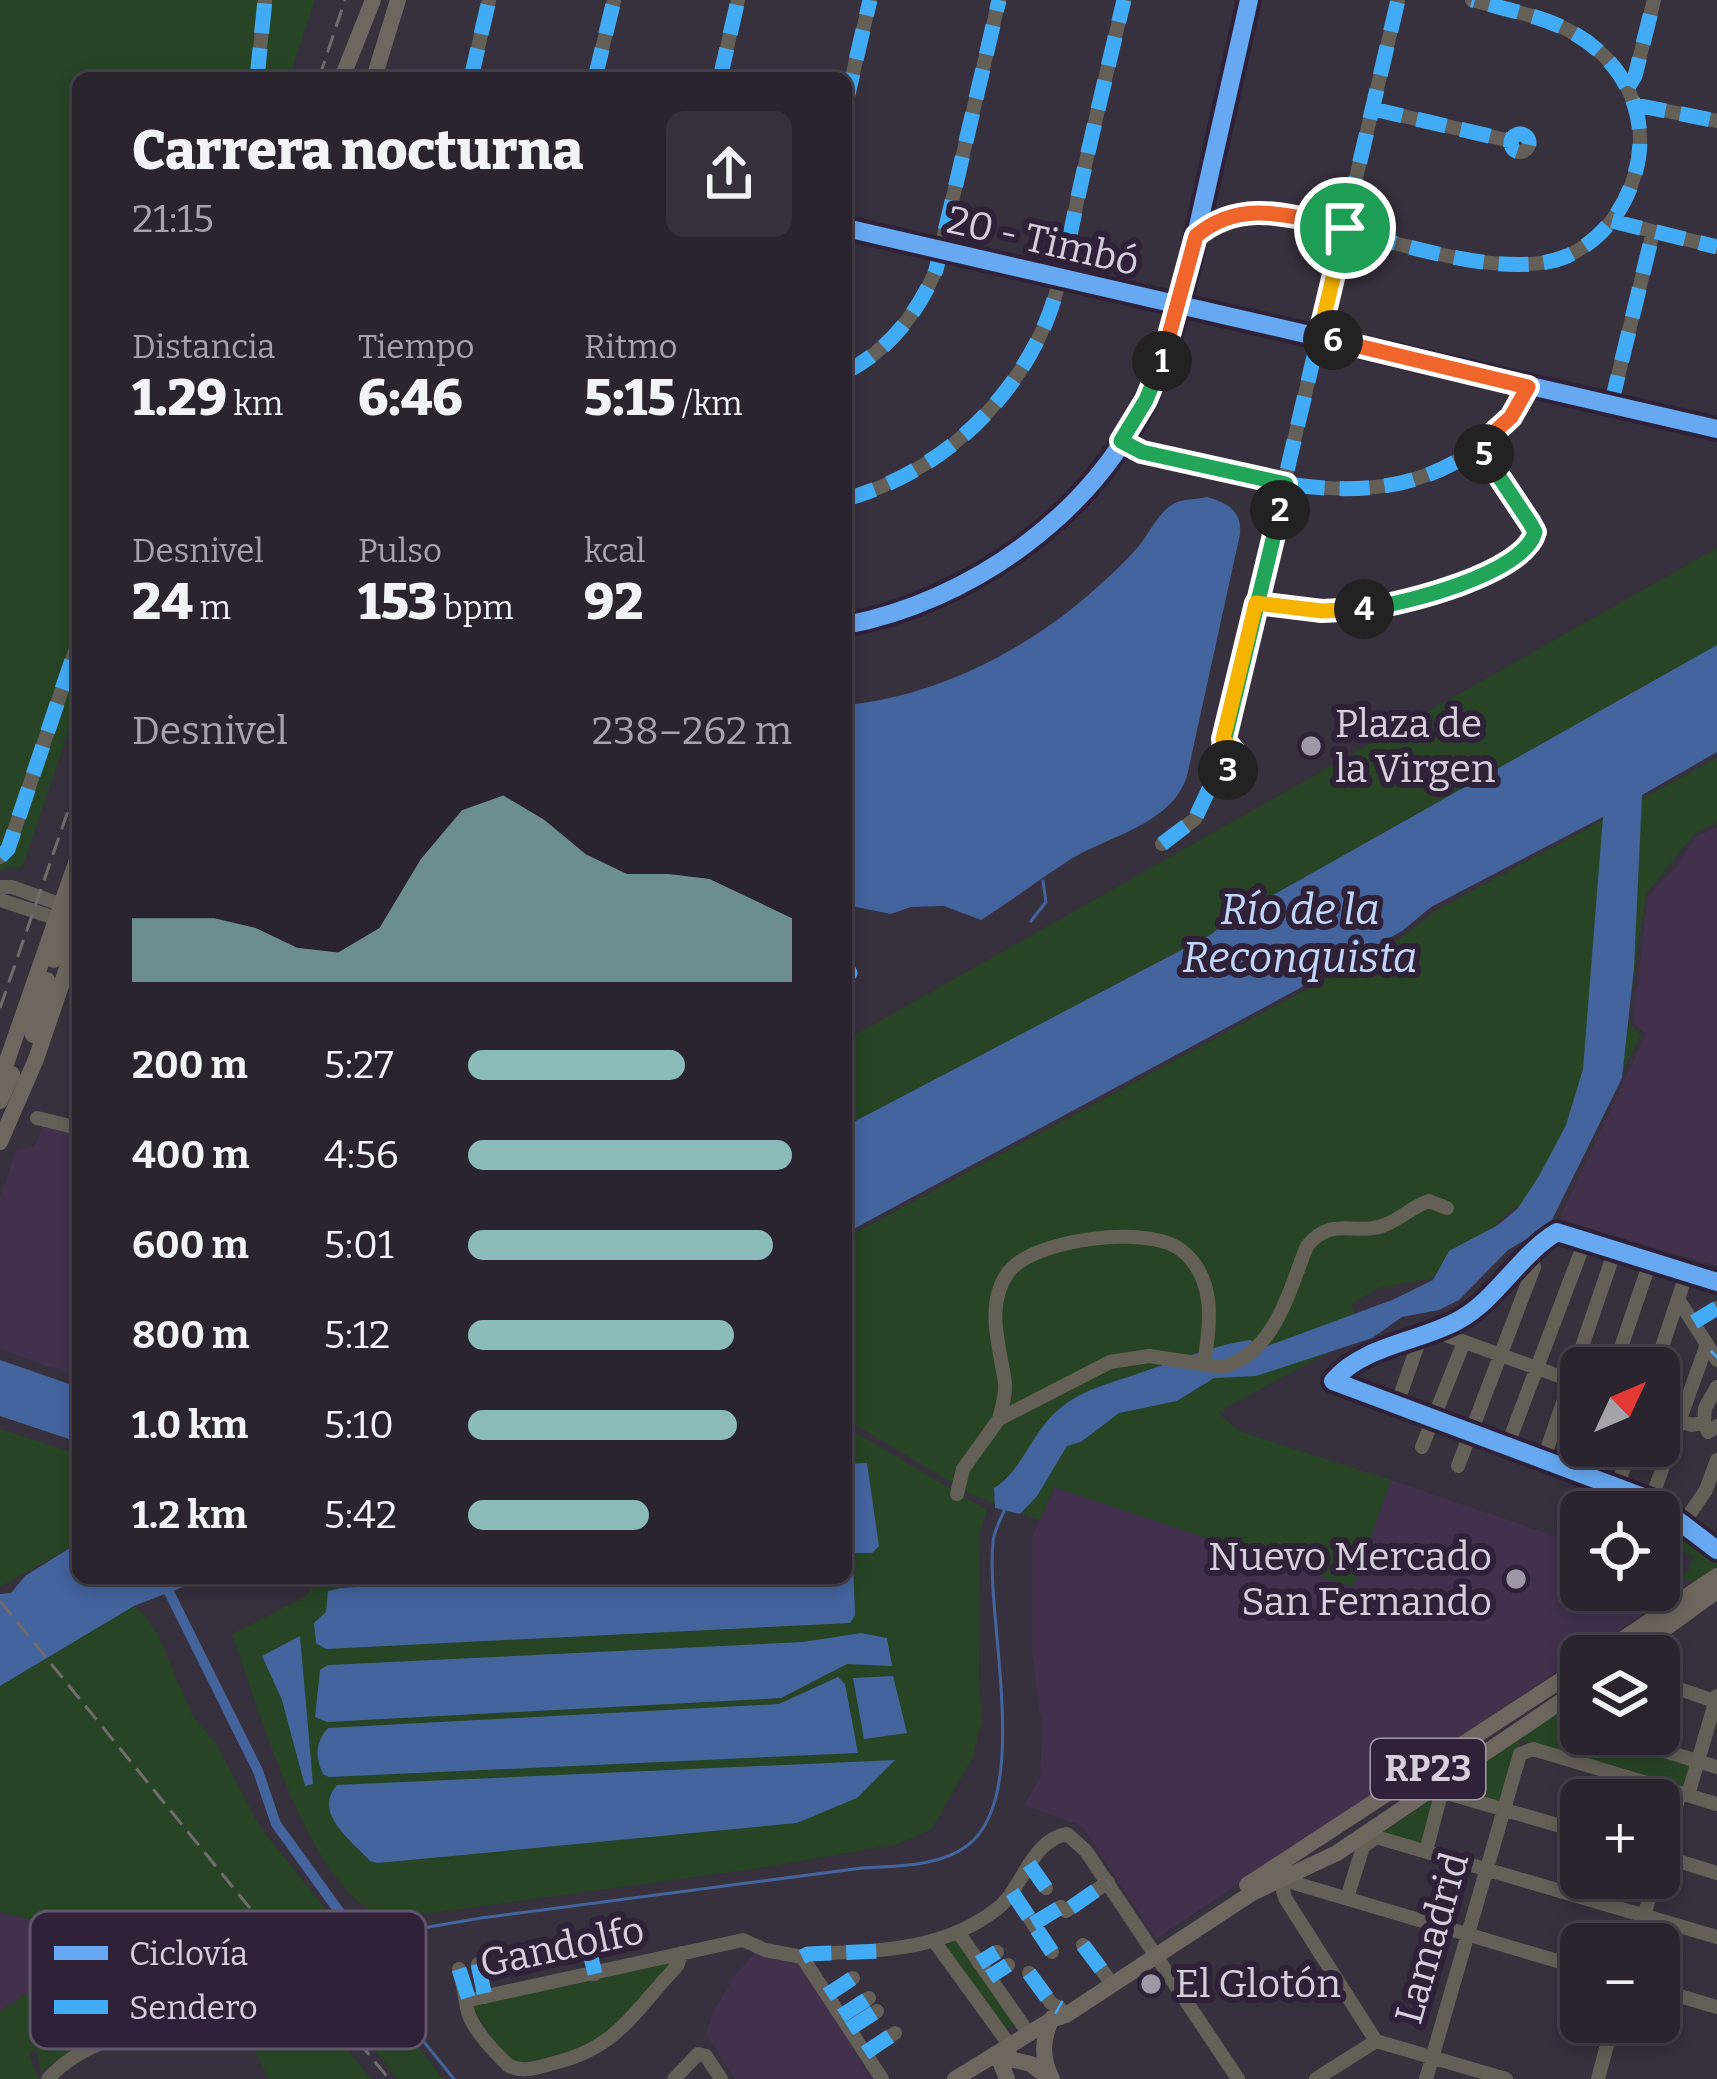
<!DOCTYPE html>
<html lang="es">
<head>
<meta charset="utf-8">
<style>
	body { margin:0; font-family:Bitter,serif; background:#35303a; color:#f1f3f6; height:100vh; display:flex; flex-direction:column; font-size:45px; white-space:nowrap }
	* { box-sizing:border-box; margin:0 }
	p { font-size:39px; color:#a5a4aa }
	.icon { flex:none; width:66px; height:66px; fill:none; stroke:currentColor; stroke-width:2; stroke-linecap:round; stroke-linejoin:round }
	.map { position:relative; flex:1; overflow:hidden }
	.drawer { position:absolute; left:72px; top:72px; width:780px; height:1512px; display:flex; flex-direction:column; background:#29242e; border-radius:18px; box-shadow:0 6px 18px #0003,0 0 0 3px #45414a }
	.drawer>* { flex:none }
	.needle { width:78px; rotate:46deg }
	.fabs { position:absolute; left:1560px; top:1347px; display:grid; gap:24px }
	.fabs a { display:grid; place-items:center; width:120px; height:120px; border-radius:18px; background:#29242e; box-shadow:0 6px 18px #0003,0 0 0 3px #45414a; font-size:60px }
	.pin { position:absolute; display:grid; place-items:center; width:102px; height:102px; color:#fff; margin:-51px; border:6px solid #fff; border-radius:50%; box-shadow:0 3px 12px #0007 }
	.km { position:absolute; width:60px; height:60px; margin:-30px; border-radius:50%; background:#222; color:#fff; font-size:33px; line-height:60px; text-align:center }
	.round { display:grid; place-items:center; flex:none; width:126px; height:126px; border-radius:18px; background:#35303a }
	.headline { display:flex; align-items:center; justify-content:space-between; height:204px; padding:0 60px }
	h1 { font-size:54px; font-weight:800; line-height:90px }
	.metrics { display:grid; grid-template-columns:repeat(3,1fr); gap:18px; height:204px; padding:12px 60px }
	.metrics div { display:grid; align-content:center }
	.metrics b { font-size:51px; font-weight:800 }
	.metrics small { font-size:33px; font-weight:400 }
	.metrics p { font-size:33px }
	.chart { height:336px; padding:24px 60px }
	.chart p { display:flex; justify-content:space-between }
	.chart svg { width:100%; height:216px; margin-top:12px; fill:#8bbbb9; opacity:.7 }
	ul { padding:0 60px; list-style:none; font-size:39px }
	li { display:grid; grid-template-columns:192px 144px 1fr; align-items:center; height:90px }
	li i { height:30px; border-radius:15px; background:#8bbbb9 }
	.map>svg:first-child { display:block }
	.built { fill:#41314d }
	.green { fill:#274425 }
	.water { fill:#44649e }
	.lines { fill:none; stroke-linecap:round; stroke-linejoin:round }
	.stream { stroke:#44649e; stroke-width:3 }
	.canal { stroke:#44649e; stroke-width:10 }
	.minor { stroke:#645f57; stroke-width:14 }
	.major { stroke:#6e675f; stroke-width:16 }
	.rail { stroke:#726c6d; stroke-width:3; stroke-dasharray:18 9; stroke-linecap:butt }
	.quiet { stroke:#42abf6; stroke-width:15; stroke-dasharray:30 15; stroke-linecap:butt }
	.cycleway-casing { stroke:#2e2138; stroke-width:26 }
	.cycleway { stroke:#66a8f1; stroke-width:18 }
	.split-1-casing { stroke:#fff; stroke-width:24 }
	.split-2-casing { stroke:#fff; stroke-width:24 }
	.split-3-casing { stroke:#fff; stroke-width:24 }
	.split-4-casing { stroke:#fff; stroke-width:24 }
	.split-5-casing { stroke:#fff; stroke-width:24 }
	.split-6-casing { stroke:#fff; stroke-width:24 }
	.split-7-casing { stroke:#fff; stroke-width:24 }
	.split-1 { stroke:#f0652b; stroke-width:15 }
	.split-2 { stroke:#22a559; stroke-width:15 }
	.split-3 { stroke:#22a559; stroke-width:15 }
	.split-4 { stroke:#f5b400; stroke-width:15 }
	.split-5 { stroke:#22a559; stroke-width:15 }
	.split-6 { stroke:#f0652b; stroke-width:15 }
	.split-7 { stroke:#f5b400; stroke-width:15 }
	.poi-dot { fill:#9e97a5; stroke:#2e2138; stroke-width:4.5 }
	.labels { text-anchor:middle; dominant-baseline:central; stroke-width:12; stroke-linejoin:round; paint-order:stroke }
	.shield { fill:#2e2138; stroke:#a49aac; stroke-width:3 }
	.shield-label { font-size:36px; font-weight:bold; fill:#d6cedd }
	.street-label { font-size:39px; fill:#d6cedd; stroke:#2e2138 }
	.poi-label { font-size:39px; fill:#d6cedd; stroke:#2e2138; text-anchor:start }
	.water-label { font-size:42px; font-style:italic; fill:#c1d6fa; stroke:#2e2138 }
	.key { fill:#2e2138; stroke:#60556a; stroke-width:3 }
	.key-label { font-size:33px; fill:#d6cedd }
</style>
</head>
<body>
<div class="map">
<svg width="1717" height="2079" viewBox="0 0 1717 2079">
	<rect width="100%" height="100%" fill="#37303d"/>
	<path class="built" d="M1717,827v439l-158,-46 87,-186 -13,-12 15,-125 30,-32 18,-28z
		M43,1125l35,7v245l-78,-28v-152l16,-47 18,-3z
		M1391,1480l190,65v45h78v-19l32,11 -535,357 -74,-113 -58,-21 16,-27 2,-49 -10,-75v-117l22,-50 298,99z
		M0,1912l54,13 -12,57 -42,30z
		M755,1953l44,11 73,115h-137l-29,-45 7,-22 22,-37z"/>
	<path class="green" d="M0,0h315l-26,78h-211v625l-56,165 -13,-1 -9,4z
		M1717,548v97l-483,272 -24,18 -364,191v-86z
		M1717,758v64l-22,11 -49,61 -19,127 14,14 -96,189 -30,-18 -72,70 -64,12 -28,16 11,30 -144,78 21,19 152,49 -38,107 -299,-100 -14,33 -68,-25 -126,-76v-181l557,-301 32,-26z
		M846,1427l141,83 -7,23 -1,148 3,39 -9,37 -42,73 -34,14 -130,23 -365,50c-8,-1 -20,-1 -28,-5 -69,-35 -116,-207 -142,-278l76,-39 9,-17h529z
		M0,1429l78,25v89l-78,44z
		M1680,1530l37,28v9l-26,15 -9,-3 12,-22 -23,-12z
		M134,1606l12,11 13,20 33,78 25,30 43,82 83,104 -4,15 -58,41 -77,38 -43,-4 -54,7 -66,43 -5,-23 -7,6 9,25h-38v-67l42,-30 12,-57 -54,-13v-226z
		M1581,1697v37h22l-1,5 90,26 -7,24 -165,-49 -16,69 -61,-18z
		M1441,1793l-15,58 -50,-14z
		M957,1940l59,82 -11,9 -62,-84z
		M348,1962l10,3c16,46 58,74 85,114h-45l-75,-93 10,-14z
		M667,1962l4,3 -56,66 -22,14 -66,19 -13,-2 -12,-10 -30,-44 1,-4z
		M311,2004l60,75h-102l-23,-44z"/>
	<path class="water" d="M1207,497c21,6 35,14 33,37l-53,242c-16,50 -81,60 -119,85 -29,19 -57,40 -87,59l-37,-14 -33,1 -20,7 -45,-9v-200c89,-8 181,-55 247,-114 16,-14 32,-29 46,-45 11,-14 19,-33 34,-42 12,-6 21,-4 34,-7z
		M1717,645v107l-75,43 -8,173 -12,110 -73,148 -41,24 -49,50 -20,10 -37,7 -30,21 -116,38 -42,2 -37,23 -58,12 -38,29 -14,4 -30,50 -17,18 -25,-6 -1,-20c29,-18 37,-55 64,-78 26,-23 62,-29 93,-41 34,-11 64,-24 99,-29l12,8 130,-48 41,-20 16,-29 49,-26 20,-17 21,-32 27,-51 17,-56 20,-252 -172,90 -29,24 -113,63 -443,239v-107l364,-191 24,-18z
		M0,1360l78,27v55l-78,-26z
		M867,1463l12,83 -7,7h-26v-89z
		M78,1543v35h128l-72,28 -134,80v-92l11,-1 14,-17z
		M846,1561h7l2,54 -5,8 -524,26 -10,-6 -2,-20 12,-11 2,-21 13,-3 168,-10h337z
		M861,1633l26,5 5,28 -45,-2 -66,34 -454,24 -12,-5 5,-47 8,-5 475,-23z
		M300,1636l13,148 -8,2 -23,-86 -20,-44z
		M893,1676l14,57 -43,6 -11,-61z
		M838,1677l7,7 13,69 -529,24 -6,-3c-8,-17 -8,-31 5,-46l451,-24z
		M895,1760l-38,38 -60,25 -419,40 -8,-2c-18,-20 -58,-48 -33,-76z"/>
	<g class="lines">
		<path class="stream" d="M1031,921l15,-19 -3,-21
			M359,1941l14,38 81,100
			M239,2021l48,-28 72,-54 122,-21 381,-50c34,-2 78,-1 106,-23 65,-50 17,-229 25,-303 1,-12 8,-24 13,-35"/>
		<path class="canal" d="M162,1578l96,193 18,53 83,115"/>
		<path class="minor" d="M257,78l8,-78
			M471,78l18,-78
			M595,78l19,-78
			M720,78l18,-78
			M1629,86l6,-10 19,-76
			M846,103l24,-103
			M1636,105l81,16
			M1373,109l138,32
			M1511 143a9 9 0 1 1 18 0a9 9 0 1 1-18 0Z
			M1612,221l105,26
			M846,228l871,201
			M1196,236c14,-12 30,-22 48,-24 21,-3 44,4 64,8 69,15 194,64 259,36 31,-14 54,-41 65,-73 23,-62 -6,-123 -64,-153 -30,-15 -64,-21 -96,-30
			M846,372c43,-22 71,-58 90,-102l63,-270
			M1611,405l42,-173
			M1121,441c26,17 59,20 88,27 97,23 199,42 281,-31 16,-15 32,-29 38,-50
			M846,499c89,-25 164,-91 200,-177 17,-42 24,-90 34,-134 14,-63 29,-125 44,-188
			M1256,603c84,12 162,7 238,-35 15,-9 36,-18 41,-36l-5,-9 -51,-77
			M846,625c125,-24 248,-111 302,-229 26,-57 39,-121 53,-183 16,-71 32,-142 48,-213
			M1215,776l183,-776
			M1162,844l33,-25 20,-43 21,-14 -2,-12 -11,-11
			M0,857l8,-8 70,-207
			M0,887h12l56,20
			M0,900l64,21
			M846,965l4,8 -4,6
			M37,1118l41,10
			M1717,1282l-160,-50c-38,23 -60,67 -98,88 -39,22 -96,25 -126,61l318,119 66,50
			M1678,1299l39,61
			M1694,1322l23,-14
			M1440,1329l8,7 133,48
			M1614,1368l36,-106
			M1655,1368l32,-96
			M1397,1404l24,-68
			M1659,1414l33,11 12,-3 4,10 9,-6
			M999,1419c3,-11 7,-24 6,-36 -5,-36 -20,-76 2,-109 23,-35 141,-50 174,-24 35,27 30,74 23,112
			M1704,1422l1,-14 12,-21
			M1508,1444l77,-203
			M1422,1447l42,-105
			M1544,1458l71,-208
			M1458,1466l76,-199 -3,-15
			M1581,1472l8,-26
			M1618,1486l12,-40
			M957,1494l6,-25 36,-50 111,-57 39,-6 73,11c53,-13 67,-77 85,-121 27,-32 48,-8 80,-22 15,-6 26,-18 42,-23l18,7
			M1651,1500l56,-156
			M1672,1540l34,-50 11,-30
			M1659,1682l58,20
			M1609,1734l108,33
			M1688,1795l29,-99
			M1426,1851l14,-53 7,-5 134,39
			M1659,1855l58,18
			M1029,1864l17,24
			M1659,1865l21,-72
			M1280,1879l5,19 91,143 130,38
			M1281,1879l300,89
			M1012,1892l40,60
			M1347,1898l16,-51 13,-10 341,100
			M1033,1924l28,-17 5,4 42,-29
			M958,1932l71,102
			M934,1941l77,106
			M1636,1944l19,-66
			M1083,1945l24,32
			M589,1949l6,25
			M802,1957l6,-3c67,-3 135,-2 190,-46 25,-20 33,-68 69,-74l19,17 152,228
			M979,1963l18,-11
			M478,1964l7,33
			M459,1969c4,14 6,27 8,39 3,19 28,45 42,58 16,7 29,1 45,-3 64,-15 80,-52 123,-97l5,-13
			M1029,1973l22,30 9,5
			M989,1977l19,-12
			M1659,1990l58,17
			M827,1995l26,-17
			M469,2000l274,-60 22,10 37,7 80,122
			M841,2016l28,-18
			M849,2029l28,-18
			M865,2053l30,-20
			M48,2079c36,-40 95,-52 146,-51
			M674,2079l24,-25 8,2 15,23
			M1316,2079l60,-38
			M1426,2079l94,-325 13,-5 184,55
			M1598,2079l15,-57"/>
		<path class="major" d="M342,78l31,-78
			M374,78l24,-78
			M54,960l24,-67
			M33,1035l14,-55
			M0,1081l78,-224
			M0,1101l12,-27
			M0,1142l36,-83 42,-123
			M1598,1656l119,-80
			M1627,1656l90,-65
			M1247,1885l334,-218
			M998,2056l33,8 18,15
			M998,2056l9,23
			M955,2079l96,-59 15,-5 186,-122 85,-40 244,-165
			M1052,2079c-11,-22 -10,-39 0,-61"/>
		<path class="rail" d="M319,78l26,-78
			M0,1008l78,-226
			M0,1601l389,478"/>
		<path class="quiet" d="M257,78l8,-78
			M471,78l18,-78
			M595,78l19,-78
			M720,78l18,-78
			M1629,86l6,-10 19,-76
			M846,103l24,-103
			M1636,105l81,16
			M1373,109l138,32
			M1511 143a9 9 0 1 1 18 0a9 9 0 1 1-18 0Z
			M1612,221l105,26
			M1196,236c14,-12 30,-22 48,-24 21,-3 44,4 64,8 69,15 194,64 259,36 31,-14 54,-41 65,-73 23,-62 -6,-123 -64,-153 -30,-15 -64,-21 -96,-30
			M846,372c43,-22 71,-58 90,-102l63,-270
			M1611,405l42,-173
			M1121,441c26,17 59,20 88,27 97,23 199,42 281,-31 16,-15 32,-29 38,-50
			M846,499c89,-25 164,-91 200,-177 17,-42 24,-90 34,-134 14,-63 29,-125 44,-188
			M1256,603c84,12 162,7 238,-35 15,-9 36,-18 41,-36l-5,-9 -51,-77
			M1215,776l183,-776
			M1162,844l33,-25 20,-43 21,-14 -2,-12 -11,-11
			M0,857l8,-8 70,-207
			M846,965l4,8 -4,6
			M1694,1322l23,-14
			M1715,1357l2,-2
			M1029,1864l17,24
			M1012,1892l40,60
			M1033,1924l28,-17 5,4 42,-29
			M1083,1945l24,32
			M589,1949l6,25
			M802,1957l6,-3 75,-3
			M979,1963l18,-11
			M478,1964l7,33
			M459,1969l10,31
			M1029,1973l22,30 9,5
			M989,1977l19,-12
			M827,1995l26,-17
			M841,2016l28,-18
			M849,2029l28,-18
			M865,2053l30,-20"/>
		<g class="cycleway-casing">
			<path id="cycleway" d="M846,228l871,201
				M846,625c125,-24 248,-111 302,-229 26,-57 39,-121 53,-183 16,-71 32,-142 48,-213
				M1717,1282l-160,-50c-38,23 -60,67 -98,88 -39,22 -96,25 -126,61l318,119 66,50"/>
		</g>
		<use href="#cycleway" class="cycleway"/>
	</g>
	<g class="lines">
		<g class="split-1-casing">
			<path id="split-1" d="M1162,361l34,-125c46,-39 96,-19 149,-8"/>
		</g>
		<g class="split-2-casing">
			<path id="split-2" d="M1162,361l-16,39 -25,41 21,11 144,32 -6,26"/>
		</g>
		<g class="split-3-casing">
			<path id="split-3" d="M1228,770l-12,6 64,-266"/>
		</g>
		<g class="split-4-casing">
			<path id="split-4" d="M1228,770l10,-14 -15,-17 33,-136 66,8 42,-2"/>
		</g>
		<g class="split-5-casing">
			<path id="split-5" d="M1364,609c39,-5 160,-35 171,-77l-5,-9 -46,-69"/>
		</g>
		<g class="split-6-casing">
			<path id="split-6" d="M1333,340l195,47 -17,30 -32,29 5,8"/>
		</g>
		<g class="split-7-casing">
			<path id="split-7" d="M1333,340l-14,-3 26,-109"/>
		</g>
		<use href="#split-1" class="split-1"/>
		<use href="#split-2" class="split-2"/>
		<use href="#split-3" class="split-3"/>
		<use href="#split-4" class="split-4"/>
		<use href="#split-5" class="split-5"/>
		<use href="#split-6" class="split-6"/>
		<use href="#split-7" class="split-7"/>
	</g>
	<g class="poi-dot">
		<circle cx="1311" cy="746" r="12"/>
		<circle cx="1516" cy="1579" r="12"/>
		<circle cx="1151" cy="1984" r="12"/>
	</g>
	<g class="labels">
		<rect class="shield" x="1371" y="1739" width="114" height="60" rx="9"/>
		<g class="shield-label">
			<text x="1428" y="1769">RP23</text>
		</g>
		<g class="street-label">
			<text transform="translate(1043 241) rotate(13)">20 - Timbó</text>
			<text transform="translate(1432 1938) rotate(-74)">Lamadrid</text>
			<text transform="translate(562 1947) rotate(-12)">Gandolfo</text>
		</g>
		<g class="poi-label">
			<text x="1335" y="724">Plaza de<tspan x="1335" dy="45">la Virgen</tspan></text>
			<text x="1492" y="1557" text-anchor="end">Nuevo Mercado<tspan x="1492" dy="45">San Fernando</tspan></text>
			<text x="1175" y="1984">El Glotón</text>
		</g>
		<g class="water-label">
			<text x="1300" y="910">Río de la<tspan x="1300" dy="48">Reconquista</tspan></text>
		</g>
	</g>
	<rect x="30" y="1911" width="396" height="138" rx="18" class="key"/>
	<rect x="54" y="1946" width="54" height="14" fill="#66a8f1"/>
	<rect x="54" y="2000" width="54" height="14" fill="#42abf6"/>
	<g class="key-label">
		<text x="129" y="1965">Ciclovía</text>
		<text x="129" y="2019">Sendero</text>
	</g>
</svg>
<div class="fabs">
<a><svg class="needle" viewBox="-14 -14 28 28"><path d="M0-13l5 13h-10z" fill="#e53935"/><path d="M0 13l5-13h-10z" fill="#a5a4aa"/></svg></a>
<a><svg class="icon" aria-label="locate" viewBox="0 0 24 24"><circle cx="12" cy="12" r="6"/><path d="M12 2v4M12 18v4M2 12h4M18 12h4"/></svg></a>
<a><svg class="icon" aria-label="layers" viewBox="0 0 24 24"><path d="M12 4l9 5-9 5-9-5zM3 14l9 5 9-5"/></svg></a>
<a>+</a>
<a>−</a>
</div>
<div class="pin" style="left:1345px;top:228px;background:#1e9e55"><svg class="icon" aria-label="arrive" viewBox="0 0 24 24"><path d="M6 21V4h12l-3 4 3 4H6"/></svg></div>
<b class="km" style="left:1162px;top:361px">1</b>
<b class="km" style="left:1280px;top:510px">2</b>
<b class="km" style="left:1228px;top:770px">3</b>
<b class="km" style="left:1364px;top:609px">4</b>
<b class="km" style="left:1484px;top:454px">5</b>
<b class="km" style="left:1333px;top:340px">6</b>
<section class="drawer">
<div class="headline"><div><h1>Carrera nocturna</h1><p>21:15</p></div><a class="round"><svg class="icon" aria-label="share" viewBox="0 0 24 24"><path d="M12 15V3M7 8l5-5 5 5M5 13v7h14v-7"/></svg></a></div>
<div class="metrics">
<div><p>Distancia</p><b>1.29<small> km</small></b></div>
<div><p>Tiempo</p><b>6:46</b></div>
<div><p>Ritmo</p><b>5:15<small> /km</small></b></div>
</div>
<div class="metrics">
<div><p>Desnivel</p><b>24<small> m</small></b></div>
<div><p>Pulso</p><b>153<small> bpm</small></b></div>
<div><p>kcal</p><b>92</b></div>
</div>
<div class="chart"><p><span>Desnivel</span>238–262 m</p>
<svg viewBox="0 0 160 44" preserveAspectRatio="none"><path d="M0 44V31L10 31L20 31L30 33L40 37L50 38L60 33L70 19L80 9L90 6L100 11L110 18L120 22L130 22L140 23L150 27L160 31V44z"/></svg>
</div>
<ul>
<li><b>200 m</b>5:27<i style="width:67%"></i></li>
<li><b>400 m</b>4:56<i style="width:100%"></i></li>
<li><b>600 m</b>5:01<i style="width:94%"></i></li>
<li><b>800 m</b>5:12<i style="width:82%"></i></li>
<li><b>1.0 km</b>5:10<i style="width:83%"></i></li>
<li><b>1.2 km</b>5:42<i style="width:56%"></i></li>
</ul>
</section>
</div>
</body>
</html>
